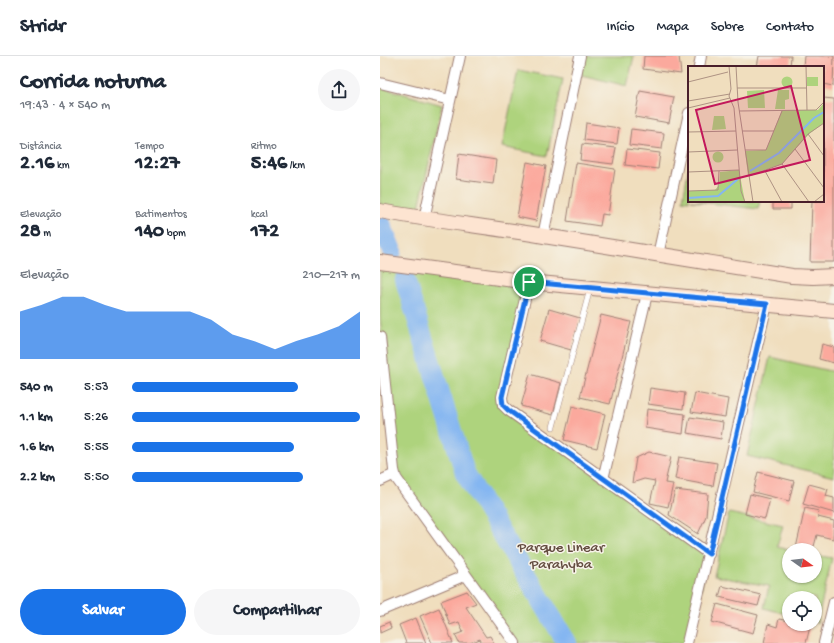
<!DOCTYPE html>
<html lang="pt">
<head>
<meta charset="utf-8">
<style>
	body { margin:0; font-family:"Gochi Hand",sans-serif; background:#f6f6f7; color:#1f2937; height:100vh; display:flex; flex-direction:column; font-size:15px; white-space:nowrap }
	* { box-sizing:border-box; margin:0 }
	p { font-size:13px; color:#747a83 }
	.icon { flex:none; width:22px; height:22px; fill:none; stroke:currentColor; stroke-width:2; stroke-linecap:round; stroke-linejoin:round }
	.map { position:relative; flex:1; overflow:hidden }
	.side { display:flex; flex-direction:column; background:#fff; width:380px }
	.side>* { flex:none }
	.needle { width:26px; rotate:104deg }
	.controls { position:absolute; left:402px; top:487px; display:grid; gap:8px }
	.controls a { display:grid; place-items:center; width:40px; height:40px; border-radius:50%; background:#fff; box-shadow:0 1px 3px #0004; font-size:20px }
	.pin { position:absolute; display:grid; place-items:center; width:34px; height:34px; color:#fff; margin:-17px; border:2px solid #fff; border-radius:50%; box-shadow:0 1px 4px #0007 }
	.round { display:grid; place-items:center; flex:none; width:42px; height:42px; border-radius:21px; background:#f6f6f7 }
	.headline { display:flex; align-items:center; justify-content:space-between; height:68px; padding:0 20px }
	h1 { font-size:22px; font-weight:800; line-height:30px }
	.figures { display:grid; grid-template-columns:repeat(3,1fr); gap:6px; height:68px; padding:4px 20px }
	.figures div { display:grid; align-content:center }
	.figures b { font-size:20px; font-weight:800 }
	.figures small { font-size:11px; font-weight:400 }
	.figures p { font-size:11px }
	.chart { height:112px; padding:8px 20px }
	.chart p { display:flex; justify-content:space-between }
	.chart svg { width:100%; height:72px; margin-top:4px; fill:#1a73e8; opacity:.7 }
	.action { display:flex; gap:8px; margin-top:auto; padding:8px 20px }
	.action a { flex:1; height:46px; border-radius:24px; background:#1a73e8; color:#fff; font-size:16px; font-weight:800; line-height:46px; text-align:center }
	.action a+a { background:#f6f6f7; color:#1f2937 }
	ul { padding:0 20px; list-style:none; font-size:13px }
	li { display:grid; grid-template-columns:64px 48px 1fr; align-items:center; height:30px }
	li i { height:10px; border-radius:5px; background:#1a73e8 }
	header { display:flex; align-items:center; gap:24px; box-sizing:border-box; height:56px; padding:0 20px; background:#fff; border-bottom:1px solid #e0e1e3 }
	header strong { font-size:19px }
	nav { display:flex; gap:22px; margin-inline-start:auto; font-size:14px }
	main { display:flex; flex:1; min-height:0 }
	.map>svg:first-child { display:block }
	.green { fill:#aed37d; stroke:#7c7954 }
	.lines { fill:none; stroke-linecap:round; stroke-linejoin:round }
	.river { stroke:#84b6f1; stroke-width:20 }
	.building { fill:#fba99d }
	.lane-casing { stroke:#9d7e74; stroke-width:6 }
	.street-casing { stroke:#9d7e74; stroke-width:12 }
	.secondary-casing { stroke:#9d7e74; stroke-width:16 }
	.lane { stroke:#fff; stroke-width:5 }
	.street { stroke:#fff; stroke-width:10 }
	.secondary { stroke:#fde4d1; stroke-width:14 }
	.route-casing { stroke:#fff; stroke-width:8 }
	.route { stroke:#1a73e8; stroke-width:5 }
	.labels { text-anchor:middle; dominant-baseline:central; stroke-width:3; stroke-linejoin:round; paint-order:stroke }
	.park-label { font-size:15px; fill:#634c40; stroke:#f7f3e8 }
	.inset-river { fill:none; stroke:#84b6f1; stroke-width:2 }
	.inset-road { fill:none; stroke:#ae9283; stroke-width:1 }
	.view { fill:#c2185b; fill-opacity:0.15; stroke:#c2185b; stroke-width:2 }
	.inset-edge { fill:none; stroke:#4a1f2b; stroke-width:2 }
</style>
</head>
<body>
<header>
<strong>Stridr</strong>
<nav><a>Início</a><a>Mapa</a><a>Sobre</a><a>Contato</a></nav>
</header>
<main>
<section class="side">
<div class="headline"><div><h1>Corrida noturna</h1><p>19:43 · 4 × 540 m</p></div><a class="round"><svg class="icon" aria-label="share" viewBox="0 0 24 24"><path d="M12 15V3M7 8l5-5 5 5M5 13v7h14v-7"/></svg></a></div>
<div class="figures">
<div><p>Distância</p><b>2.16<small> km</small></b></div>
<div><p>Tempo</p><b>12:27</b></div>
<div><p>Ritmo</p><b>5:46<small> /km</small></b></div>
</div>
<div class="figures">
<div><p>Elevação</p><b>28<small> m</small></b></div>
<div><p>Batimentos</p><b>140<small> bpm</small></b></div>
<div><p>kcal</p><b>172</b></div>
</div>
<div class="chart"><p><span>Elevação</span>210–217 m</p>
<svg viewBox="0 0 160 44" preserveAspectRatio="none"><path d="M0 44V15L10 11L20 6L30 6L40 11L50 15L60 15L70 15L80 15L90 20L100 29L110 33L120 38L130 33L140 29L150 24L160 15V44z"/></svg>
</div>
<ul>
<li><b>540 m</b>5:53<i style="width:73%"></i></li>
<li><b>1.1 km</b>5:26<i style="width:100%"></i></li>
<li><b>1.6 km</b>5:55<i style="width:71%"></i></li>
<li><b>2.2 km</b>5:50<i style="width:75%"></i></li>
</ul>
<div class="action"><a>Salvar</a><a>Compartilhar</a></div>
</section>
<div class="map">
<svg width="454" height="587" viewBox="0 0 454 587">
	<rect width="100%" height="100%" fill="#f7f3e8"/>
	<filter id="ink" filterUnits="userSpaceOnUse"><feTurbulence type="fractalNoise" baseFrequency=".025" numOctaves="2"/><feDisplacementMap in="SourceGraphic" scale="8" xChannelSelector="R" yChannelSelector="G"/><feConvolveMatrix kernelMatrix="1 2 1 2 8 2 1 2 1" color-interpolation-filters="sRGB"/></filter>
	<filter id="wash" filterUnits="userSpaceOnUse"><feTurbulence type="fractalNoise" baseFrequency=".012" numOctaves="4" result="noise"/><feDisplacementMap in="SourceGraphic" scale="16" xChannelSelector="R" yChannelSelector="G"/><feGaussianBlur stdDeviation="0.9" result="paint"/><feColorMatrix in="noise" values="0 0 0 0 0 0 0 0 0 0 0 0 0 0 0 0 0 1.4 0 .05"/><feComposite in="paint" operator="in"/></filter>
	<g filter="url(#wash)">
		<rect width="100%" height="100%" fill="#f0debe"/>
		<path class="green" d="M197,0h57l-7,30 -54,-13z
			M138,14l45,9 -16,77 -45,-9z
			M0,31l62,18 -23,102 5,13 -44,-8z
			M309,109v36l-6,-1z
			M311,145h69l-2,8z
			M0,207l147,18 -28,125 210,150 -21,87h-174l-118,-166 -16,-161z
			M390,301l64,15v105l-87,-21z
			M349,457l54,12 -6,22 14,3h-2v26h26v-21l17,3 -15,65 -2,-1v-24h-26v17l-25,-7 5,-22 -55,-10z"/>
		<g class="lines">
			<path class="river" d="M0,165l12,30
				M25,224l60,193 102,170"/>
		</g>
		<g id="blocks">
			<path class="building" d="M264,0h35l2,18 -38,-5z
				M379,0h32l-1,11h-33z
				M424,0h30l-1,30 -10,-2v-17h-20z
				M260,35l34,6 -5,26 -34,-6z
				M443,42l11,1v163h-24l2,-61h11z
				M206,67l33,5 -2,16 -33,-4z
				M251,73l33,4 -2,16 -33,-4z
				M202,88l34,4 -3,16 -33,-4z
				M247,93l33,4 -2,16 -33,-4z
				M79,98l37,6 -3,24 -37,-5z
				M147,106l19,4 -10,55 -19,-4z
				M196,107l39,6 -7,46 -6,-1 -2,12 -33,-5z
				M393,145h18v8h-18z
				M169,253l31,9 -9,32 -31,-9z
				M221,259l30,7 -21,82 -30,-7z
				M442,288l12,3v16l-15,-4z
				M150,318l31,9 -8,32 -32,-9z
				M270,332l35,5 -2,16 -35,-5z
				M315,337l33,6 -3,18 -34,-5z
				M192,350l33,8 -8,34 -33,-8z
				M267,353l38,5 -2,20 -38,-6z
				M310,361l33,5 -2,17 -34,-6z
				M269,396l22,5 -6,26 8,1 -5,23 -18,-4 5,-22 -11,-2 -12,4 4,-25z
				M299,401l38,6 -4,23 -38,-7z
				M378,416l36,9 -5,20 -36,-9z
				M429,428l19,5 -2,7 8,2v15l-31,-9z
				M295,434l33,4 -2,22 -8,18 -29,-19z
				M370,438l20,5 -5,20 -20,-5z
				M425,452l14,3 -1,6 16,4 -1,18 -16,-4 -4,15 -17,-2z
				M342,530l39,9 -3,11 -39,-9z
				M87,535l9,12 -10,4 20,30 4,-1 4,7h-12l-2,-4 -10,4h-11l-4,-8 8,-3 -4,-10 -9,3 -9,-24z
				M337,548l41,11 -5,18 -41,-11z
				M59,552l14,35h-21l-12,-27z
				M36,562l10,25h-20l-7,-18z
				M399,563l10,2v3h10l11,3 -4,16h-42l4,-19 9,3z
				M9,566l2,6 -11,5v-7z"/>
		</g>
	</g>
	<g filter="url(#ink)">
		<use href="#blocks" fill-opacity="0" stroke="#9d7e74" stroke-width="1"/>
		<g class="lines">
			<g class="lane-casing">
				<path id="lane" d="M173,371l37,-138"/>
			</g>
			<g class="street-casing">
				<path id="street" d="M319,11l2,-11
					M0,27l70,17
					M44,163l36,-163
					M163,180l37,-180
					M278,199l31,-142
					M149,226l-27,115 1,8 5,5 201,144
					M0,281l14,133 2,8 119,165
					M223,423l44,-185
					M0,425l15,-7
					M0,555l86,-36
					M307,587l80,-339
					M444,587l10,-41"/>
			</g>
			<g class="secondary-casing">
				<path id="secondary" d="M0,155c55,10 110,16 164,25 83,13 165,27 248,40l21,1 21,-1
					M0,206l149,20 305,29"/>
			</g>
			<use href="#lane" class="lane"/>
			<use href="#street" class="street"/>
			<use href="#secondary" class="secondary"/>
		</g>
	</g>
	<g class="lines" filter="url(#ink)">
		<g class="route-casing">
			<path id="route" d="M149,226l238,22 -58,250 -201,-144 -5,-5 -1,-8z"/>
		</g>
		<use href="#route" class="route"/>
	</g>
	<g class="labels">
		<g class="park-label">
			<text x="181" y="492">Parque Linear<tspan x="181" dy="17">Parahyba</tspan></text>
		</g>
	</g>
	<g transform="translate(308 10)">
		<rect width="136" height="136" fill="#f0debe"/>
		<path d="M93.5 16a5.5 5.5 0 1 1 11 0a5.5 5.5 0 1 1-11 0ZM119,11h11v9h-11zM76,24l1,18h-17l-1,-17zM90,24h11v9l-4,1v9h-10zM136,37v20l-15,11 -27,30 -34,12 -3,-25 21,-1 16,-40h36zM26,50h10l2,13 -14,1zM24.5 91a5.5 5.5 0 1 1 11 0a5.5 5.5 0 1 1-11 0ZM51,104l6,32h-57v-11l27,-1 4,-5 1,-13z" fill="#aed37d"/>
		<path class="inset-river" d="M62,105l29,-18 35,-35 10,-6M0,132l30,-2 20,-17"/>
		<path class="inset-road" d="M41,0l2,23 -2,7 5,12 7,83 4,11M48,0l2,36 15,100M118,0l1,44M0,16l40,-10M49,22h69M0,35l42,-7M0,42l42,-10M51,45l77,-1 8,-8M54,65h32M0,66l48,-1M120,68l16,22M107,83l29,39M57,84h21l16,-39M0,86l49,-2M94,98l27,38M77,105l17,31M0,106l51,-2M61,110l33,-12 26,-30 16,-11M0,125l30,-1 1,-19M126,136l10,-8"/>
		<path class="view" d="M103,20l19,74 -95,24 -19,-74z"/>
		<rect width="136" height="136" class="inset-edge"/>
	</g>
</svg>
<div class="controls">
<a><svg class="needle" viewBox="-14 -14 28 28"><path d="M0-13l5 13h-10z" fill="#e53935"/><path d="M0 13l5-13h-10z" fill="#747a83"/></svg></a>
<a><svg class="icon" aria-label="locate" viewBox="0 0 24 24"><circle cx="12" cy="12" r="6"/><path d="M12 2v4M12 18v4M2 12h4M18 12h4"/></svg></a>
</div>
<div class="pin" style="left:149px;top:226px;background:#1e9e55"><svg class="icon" aria-label="arrive" viewBox="0 0 24 24"><path d="M6 21V4h12l-3 4 3 4H6"/></svg></div>
</div>
</main>
</body>
</html>
